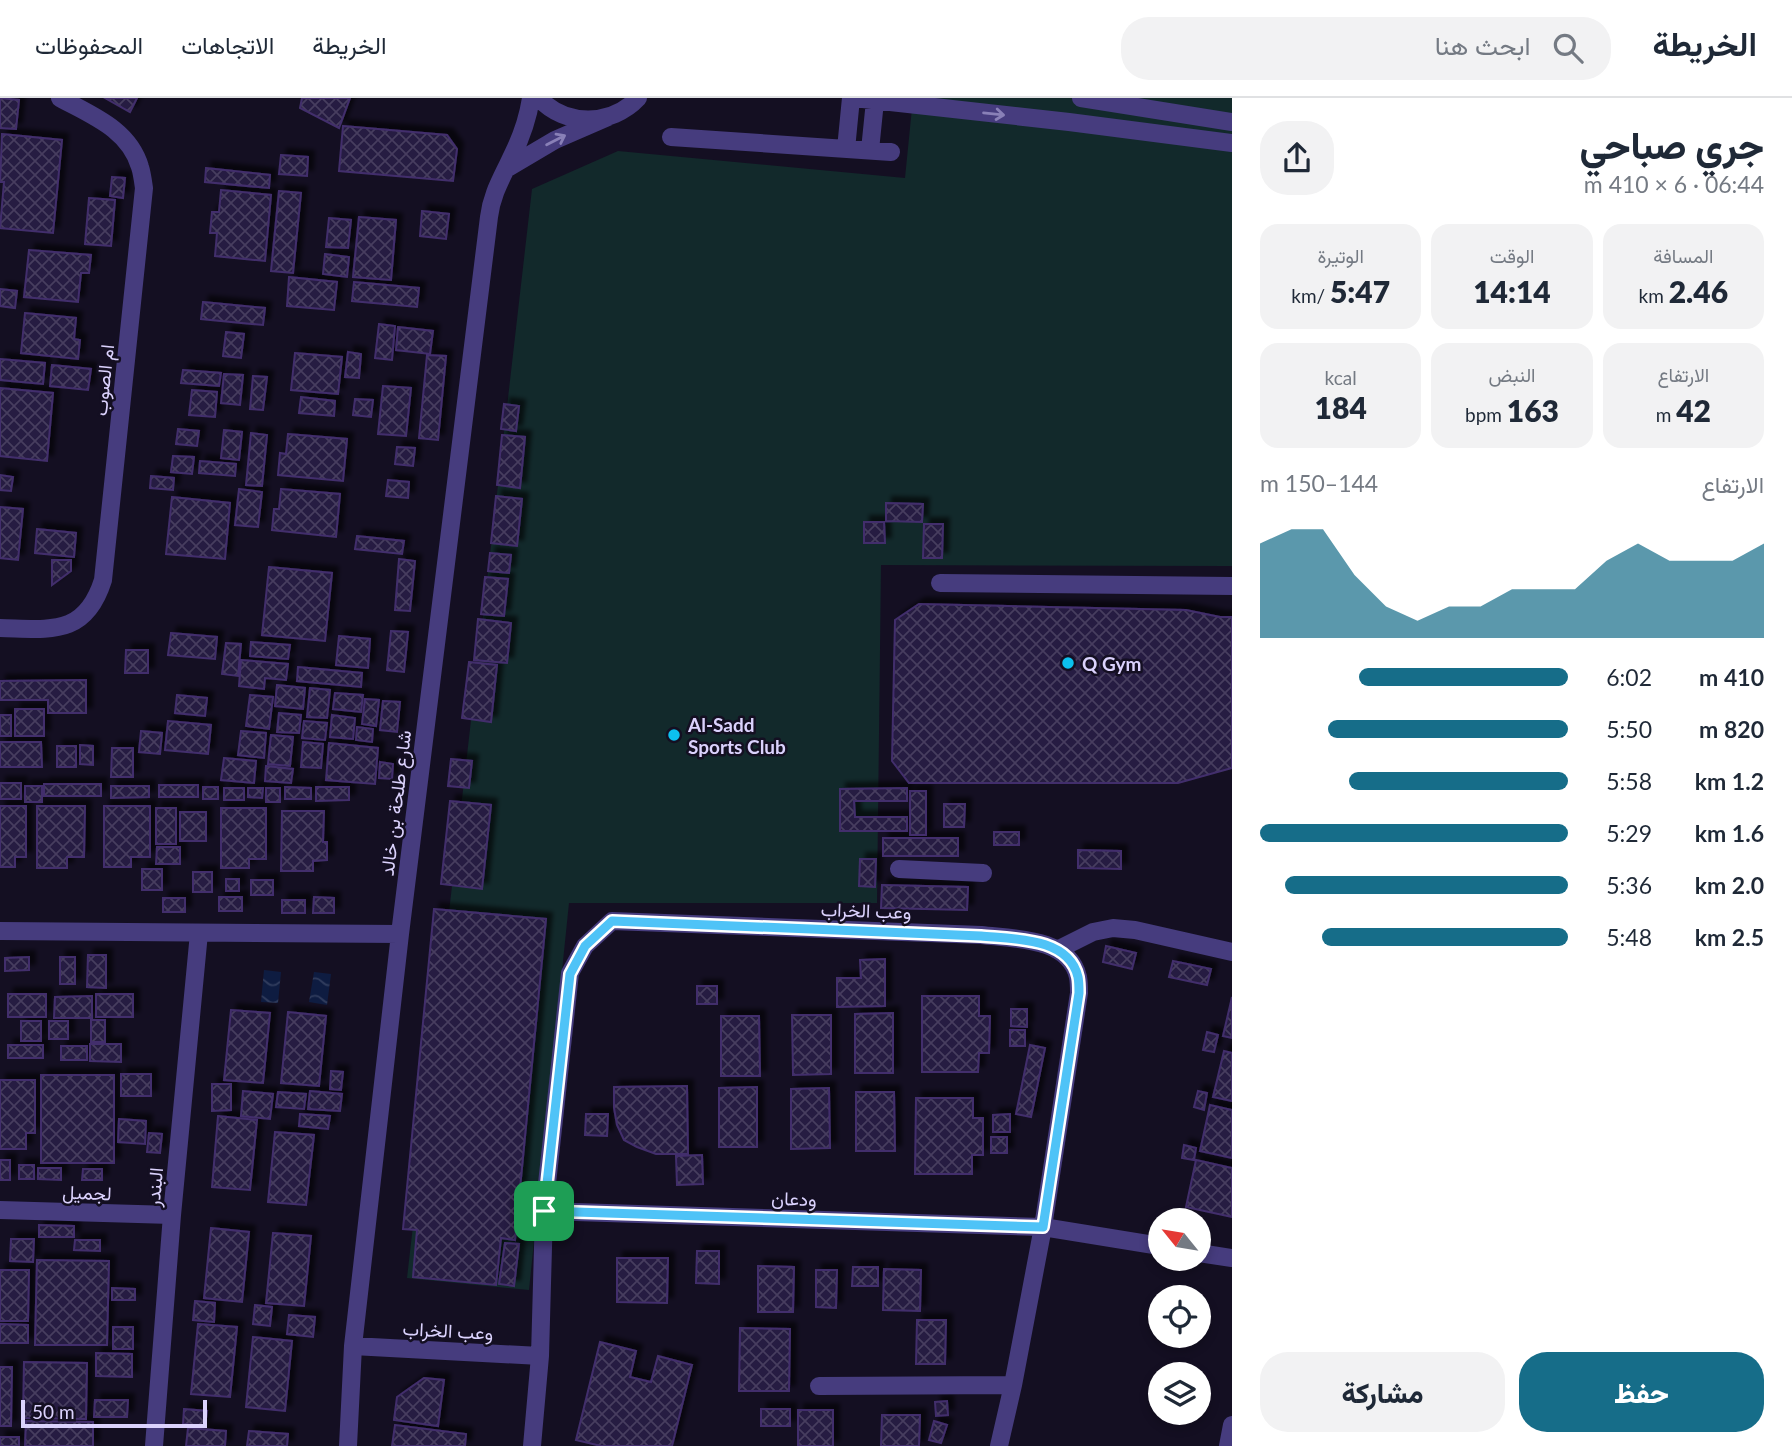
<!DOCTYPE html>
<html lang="ar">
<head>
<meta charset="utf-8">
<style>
	body { margin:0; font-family:Lato,Vazirmatn,sans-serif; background:#f2f2f3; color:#1f2937; direction:rtl; height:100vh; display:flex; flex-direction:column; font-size:26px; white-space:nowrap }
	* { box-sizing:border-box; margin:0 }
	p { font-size:23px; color:#747a83 }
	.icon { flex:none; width:38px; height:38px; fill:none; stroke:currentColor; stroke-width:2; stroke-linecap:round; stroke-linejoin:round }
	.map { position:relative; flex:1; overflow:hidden; direction:ltr }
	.drawer { display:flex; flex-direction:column; background:#fff; width:560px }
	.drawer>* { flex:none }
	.needle { width:46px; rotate:300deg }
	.controls { position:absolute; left:1148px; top:1110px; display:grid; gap:14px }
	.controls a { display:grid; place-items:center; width:63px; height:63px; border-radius:50%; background:#fff; box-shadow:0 4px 10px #0003; font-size:35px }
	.scale { position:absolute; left:21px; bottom:18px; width:186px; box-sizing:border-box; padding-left:7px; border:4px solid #dbd2fd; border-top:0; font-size:19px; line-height:24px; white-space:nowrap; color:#dbd2fd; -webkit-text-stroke:5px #140f22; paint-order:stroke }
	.pin { position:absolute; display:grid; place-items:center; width:60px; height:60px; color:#fff; margin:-30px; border-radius:14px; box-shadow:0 4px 10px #0006 }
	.round { display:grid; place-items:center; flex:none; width:74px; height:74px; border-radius:28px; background:#f2f2f3 }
	.headline { display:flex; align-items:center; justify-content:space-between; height:119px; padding:0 28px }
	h1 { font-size:38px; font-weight:800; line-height:52px }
	.metrics { display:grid; grid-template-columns:repeat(3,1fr); gap:10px; height:119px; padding:7px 28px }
	.metrics div { display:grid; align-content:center; border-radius:18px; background:#f2f2f3; text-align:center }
	.metrics b { font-size:30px; font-weight:800 }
	.metrics small { font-size:19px; font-weight:400 }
	.metrics p { font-size:19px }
	.chart { height:196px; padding:14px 28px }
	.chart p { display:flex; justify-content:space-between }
	.chart svg { width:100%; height:126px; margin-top:7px; fill:#166d89; opacity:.7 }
	.primary-button { display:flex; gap:14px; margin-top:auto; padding:14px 28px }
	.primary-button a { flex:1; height:80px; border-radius:28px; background:#166d89; color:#fff; font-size:28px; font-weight:800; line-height:80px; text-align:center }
	.primary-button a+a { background:#f2f2f3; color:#1f2937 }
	ul { padding:0 28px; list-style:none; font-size:23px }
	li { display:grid; grid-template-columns:112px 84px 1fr; align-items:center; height:52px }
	li i { height:18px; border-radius:9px; background:#166d89 }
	header { display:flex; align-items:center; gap:42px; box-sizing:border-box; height:98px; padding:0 35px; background:#fff; border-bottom:2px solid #e0e1e3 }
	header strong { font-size:33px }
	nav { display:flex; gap:38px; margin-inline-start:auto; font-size:24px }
	.search { width:490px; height:63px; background:#f2f2f3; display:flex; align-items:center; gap:18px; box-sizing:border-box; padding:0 24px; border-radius:28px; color:#747a83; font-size:26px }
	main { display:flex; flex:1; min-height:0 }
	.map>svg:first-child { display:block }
	.green { fill:#12292b }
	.water { fill:url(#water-waves) }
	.building { fill:url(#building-cross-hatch); stroke:#422f6c; stroke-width:2; filter:url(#shadow) }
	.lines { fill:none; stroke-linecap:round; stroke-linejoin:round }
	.minor { stroke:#463c7e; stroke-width:18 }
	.oneway { stroke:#8980b7 }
	.route-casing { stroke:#fff; stroke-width:14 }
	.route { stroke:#4fc3f7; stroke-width:9 }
	.poi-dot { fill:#0cc0ee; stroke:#140f22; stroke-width:2.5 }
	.labels { text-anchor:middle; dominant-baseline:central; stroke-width:5; stroke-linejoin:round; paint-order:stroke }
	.street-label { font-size:19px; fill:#dbd2fd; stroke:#140f22 }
	.poi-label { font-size:19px; font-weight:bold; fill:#dbd2fd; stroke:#140f22; text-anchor:start }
</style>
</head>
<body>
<header>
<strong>الخريطة</strong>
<div class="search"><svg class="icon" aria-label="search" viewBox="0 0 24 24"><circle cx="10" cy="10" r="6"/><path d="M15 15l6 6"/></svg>ابحث هنا</div>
<nav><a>الخريطة</a><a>الاتجاهات</a><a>المحفوظات</a></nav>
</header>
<main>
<section class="drawer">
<div class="headline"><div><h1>جري صباحي</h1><p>06:44 · 6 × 410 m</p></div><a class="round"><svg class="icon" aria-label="share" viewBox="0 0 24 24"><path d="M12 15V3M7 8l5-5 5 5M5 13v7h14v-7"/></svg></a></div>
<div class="metrics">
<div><p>المسافة</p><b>2.46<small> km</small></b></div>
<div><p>الوقت</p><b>14:14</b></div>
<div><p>الوتيرة</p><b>5:47<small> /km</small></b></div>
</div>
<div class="metrics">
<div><p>الارتفاع</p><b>42<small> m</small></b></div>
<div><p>النبض</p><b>163<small> bpm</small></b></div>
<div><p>kcal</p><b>184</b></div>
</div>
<div class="chart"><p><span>الارتفاع</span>144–150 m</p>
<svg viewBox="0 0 160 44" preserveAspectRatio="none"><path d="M0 44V11L10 6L20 6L30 22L40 33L50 38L60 33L70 33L80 27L90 27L100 27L110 17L120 11L130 17L140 17L150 17L160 11V44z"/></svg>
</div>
<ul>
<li><b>410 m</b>6:02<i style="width:68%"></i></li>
<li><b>820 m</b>5:50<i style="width:78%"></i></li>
<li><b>1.2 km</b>5:58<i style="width:71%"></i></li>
<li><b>1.6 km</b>5:29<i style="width:100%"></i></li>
<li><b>2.0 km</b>5:36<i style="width:92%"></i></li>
<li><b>2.5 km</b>5:48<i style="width:80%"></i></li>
</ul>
<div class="primary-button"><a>حفظ</a><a>مشاركة</a></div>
</section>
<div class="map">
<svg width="1232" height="1348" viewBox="0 0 1232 1348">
	<defs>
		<pattern id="water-waves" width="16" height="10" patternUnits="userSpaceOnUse" patternTransform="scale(1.75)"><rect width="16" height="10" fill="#0e1c41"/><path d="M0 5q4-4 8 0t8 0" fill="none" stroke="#303c5d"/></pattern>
		<pattern id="building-cross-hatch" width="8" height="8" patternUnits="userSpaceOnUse" patternTransform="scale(1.75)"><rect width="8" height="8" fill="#271c42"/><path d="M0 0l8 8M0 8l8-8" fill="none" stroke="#463c5e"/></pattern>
		<filter id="shadow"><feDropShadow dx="6" dy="-6" stdDeviation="2" flood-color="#0009"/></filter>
	</defs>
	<rect width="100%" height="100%" fill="#140f22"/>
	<path class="green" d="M913,0h319v468l-351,-1 -4,338h-308l-40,387 -122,-12 125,-1089 86,-38 287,27z"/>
	<path class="water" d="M264,872l17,2 -3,31 -17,-1z
		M314,874l17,2 -4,31 -18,-3z"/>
	<path class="building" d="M0,0l19,2 -3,29 -16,-1z
		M105,0h32l-7,14z
		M302,0h48l-11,30 -39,-20z
		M343,28l104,9 10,14 -4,32 -114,-10z
		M2,36l60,6 -9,93 -53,-5 4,-46h-4z
		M281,57l27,2 -1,19 -28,-2z
		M206,70l64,7 -1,13 -64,-6z
		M112,79l13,1 -2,20 -13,-2z
		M221,92l50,5 -6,66 -50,-5 2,-23h-7l2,-21h7z
		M279,93l22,2 -8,80 -22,-2z
		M89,100l26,2 -4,46 -26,-2z
		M422,113l27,3 -3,25 -26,-3z
		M359,119l37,3 -5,60 -38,-3z
		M329,120l22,2 -3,28 -22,-1z
		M29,152l62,5 -2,18h-8l-3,29 -54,-5z
		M325,156l24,3 -2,20 -24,-3z
		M289,179l48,5 -3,28 -47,-4z
		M354,184l65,6 -2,19 -65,-6z
		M0,191l17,2 -2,17 -15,-2z
		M203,204l62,6 -2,17 -62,-6z
		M25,215l51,5 -2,21 6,1 -2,19 -57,-6z
		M379,226l16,2 -3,34 -17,-2z
		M398,229l35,4 -3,23 -34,-4z
		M226,234l18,2 -3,24 -18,-2z
		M348,254l13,2 -2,24 -14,-1z
		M295,255l47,4 -4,37 -47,-4z
		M427,257l19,1 -8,84 -19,-2z
		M0,261l45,4 -2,21 -43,-4z
		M52,267l39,4 -3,21 -38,-4z
		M183,272l38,3 -2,13 -38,-3z
		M224,276l19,1 -3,30 -19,-2z
		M253,278l14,1 -4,33 -13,-1z
		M383,288l28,2 -5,48 -28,-2z
		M0,290l53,5 -6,68 -47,-5z
		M192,292l25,2 -2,25 -26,-2z
		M301,299l34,4 -1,15 -35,-3z
		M355,301l18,1 -2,17 -18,-2z
		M504,306l15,2 -3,25 -15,-2z
		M178,331l21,2 -2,15 -21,-2z
		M224,332l18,2 -3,28 -18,-2z
		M251,335l16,2 -5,51 -16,-1z
		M288,336l59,5 -4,42 -65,-6 2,-22 6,1z
		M502,337l23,2 -5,51 -23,-3z
		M397,349l18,1 -2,18 -18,-2z
		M173,358l21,1 -2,17 -21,-2z
		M200,363l36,3 -1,12 -36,-3z
		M0,377l13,2 -2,14 -11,-1z
		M151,378l23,2 -1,12 -23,-2z
		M388,382l21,2 -1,16 -22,-2z
		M239,391l23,3 -4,35 -23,-2z
		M281,391l59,5 -4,43 -64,-7 2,-21h5z
		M496,398l26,3 -5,47 -26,-3z
		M172,399l58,6 -5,56 -59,-5z
		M886,405l37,1 -1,18 -36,-1z
		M0,409l23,2 -5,51 -18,-2z
		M864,424h20l1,21h-21z
		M924,426h19l-1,34h-19z
		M37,431l39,4 -2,24 -39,-4z
		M357,438l47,5 -2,13 -47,-5z
		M490,455l21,2 -2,18 -21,-2z
		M399,461l16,2 -5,50 -15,-1z
		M52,462h19v11l-19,14z
		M269,469l63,6 -7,68 -63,-6z
		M485,479l23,2 -4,37 -23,-2z
		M919,506l267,6 34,7h12v151l-54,15h-269l-17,-22 3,-141z
		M478,521l33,4 -4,40 -33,-3z
		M391,533l17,1 -4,40 -17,-2z
		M171,535l46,4 -2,22 -47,-4z
		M339,538l31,3 -2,29 -32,-3z
		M251,544l39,3 -2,14 -38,-3z
		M226,545l15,1 -3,32 -16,-2z
		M126,552h22v23h-23z
		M241,562l47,4 -2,16 -21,-2 -1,11 -25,-3z
		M469,564l28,3 -6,57 -29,-4z
		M298,569l64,6 -1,14 -64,-6z
		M86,582v33h-38v-13h-48v-19z
		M277,587l28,3 -2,21 -28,-3z
		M310,590l20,2 -3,28 -20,-1z
		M335,595l28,2 -2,17 -28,-3z
		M177,597l30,3 -2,18 -30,-3z
		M250,597l23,2 -4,32 -23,-3z
		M365,601l14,1 -3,26 -14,-2z
		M383,603l17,1 -3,30 -17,-2z
		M15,611h29v27h-29z
		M279,615l22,2 -2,18 -22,-1z
		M0,617h11v21h-11z
		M332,617l23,3 -2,21 -23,-2z
		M168,623l43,4 -3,29 -43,-4z
		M304,623l23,2 -2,17 -23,-2z
		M357,629l16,2 -1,13 -16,-2z
		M141,633l21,2 -2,21 -21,-2z
		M241,633l25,2 -2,25 -26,-3z
		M271,637l22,2 -3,29 -22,-2z
		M0,644h41l1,25h-42z
		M303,644l20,2 -2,24 -20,-1z
		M329,645l49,5 -3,36 -49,-4z
		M80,647l13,1v19l-13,-1z
		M57,648h19v21h-19z
		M112,650h21v29h-22z
		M224,660l32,3 -2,22 -33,-3z
		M451,661l21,2 -3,27 -21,-2z
		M380,664l13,2 -1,15 -13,-1z
		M266,668l27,3 -2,14 -26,-2z
		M0,685h21v16h-21z
		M44,686h57v12h-57z
		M159,687h39v12h-39z
		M25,688h17v16h-17z
		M111,688h38v11l-38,1z
		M203,689h15v12h-15z
		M285,689l26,1v11h-26z
		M316,689h33v13l-33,1z
		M224,690h20v12h-20z
		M248,690h15l-1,10 -14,-1z
		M266,690h14v14h-14z
		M907,690v13h-53l1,16h52v14h-67v-42z
		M910,693h16v44h-16z
		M450,703l41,4 -9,84 -41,-5z
		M944,706h21l-1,23h-20z
		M0,708h26v51h-11v10h-15z
		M37,708h48l-1,51h-17v11h-30z
		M104,708h46v51h-19v10h-27z
		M156,710h20v36h-20z
		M221,710h45v51h-17v9h-28z
		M282,713h42l-1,31h4v18l-14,1v10h-32z
		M180,714h26v29h-26z
		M994,734h25v13h-25z
		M883,740h75v18h-75z
		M157,749h23v17h-24z
		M1078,752l43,1v18l-43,-1z
		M860,761h16l-1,28 -16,-1z
		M142,771h20v21h-20z
		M193,774h19v20h-19z
		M226,781h13v12h-13z
		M251,782h22v15h-22z
		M882,787l86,2 -1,23 -86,-2z
		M219,799h23v14h-23z
		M314,799l20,1v15h-21z
		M163,800h22v14h-22z
		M282,802h23v13h-23z
		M434,811l112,10 -31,321 -14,-2 -5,47 -83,-8 4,-47 -14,-1z
		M1106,848l30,7 -4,16 -29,-7z
		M88,857h18v33l-19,-1z
		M29,859v13l-24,1v-13z
		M60,859h15v27h-15z
		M885,861v47l-48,1v-29h24l-1,-18z
		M1173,863l38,8 -4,16 -38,-8z
		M697,888h20v18h-20z
		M8,896h38v23h-38z
		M96,896h37v23h-37z
		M92,898v22h-38l1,-21z
		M922,898h57v20h11l-1,37h-10l-1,19h-56z
		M1232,899v41l-9,-2z
		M1011,911h16v18l-16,-1z
		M231,912l39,3 -7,70 -39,-3z
		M288,914l38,4 -7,70 -38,-3z
		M893,915v60h-38v-59z
		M792,917h39v59l-38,1z
		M721,918h38l1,60h-39z
		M91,922h14v22h-14z
		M21,923h20v20h-20z
		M49,923h19v18h-19z
		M1010,932h15v16h-15z
		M1207,934l11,3 -4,17 -11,-2z
		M90,946h31v18l-31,-1z
		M8,947h35v13h-35z
		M1030,947l15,3 -14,69 -15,-3z
		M61,948h26v14h-26z
		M1224,953l8,2v48l-19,-4z
		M331,973l12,1 -2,18 -11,-1z
		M121,976h30v22h-30z
		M41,977h73v88h-73z
		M0,982h35v53h-9v16h-26z
		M212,986h19v26l-19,1z
		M687,988l1,68h-32l-19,-7 -13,-7 -7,-15 -3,-17v-21z
		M757,989v60h-38v-59z
		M829,990l1,60 -39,1v-60z
		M243,993l30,3 -3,25 -29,-3z
		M310,993l32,3 -2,17 -32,-2z
		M1198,993l9,2 -3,17 -10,-3z
		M278,994l28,2 -2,15 -28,-2z
		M856,994h38l1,59h-39z
		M916,1000h57v20h10v37h-11v19h-57z
		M1210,1007l22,5v48l-32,-7z
		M300,1016l30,2 -2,13 -29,-3z
		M586,1016h22l-1,22 -22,-1z
		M1010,1016v18h-17v-17z
		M218,1018l39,4 -7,70 -38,-3z
		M119,1021l27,2 -1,23 -27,-2z
		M275,1034l39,3 -8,70 -38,-3z
		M149,1035l13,1 -2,19 -13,-1z
		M991,1039h16v16h-16z
		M1184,1047l12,3 -2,12 -12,-2z
		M702,1057l1,29 -26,1 -1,-29z
		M0,1062h10v20h-10z
		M1196,1062l36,8v49l-46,-10z
		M19,1067h15v14h-15z
		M38,1070h23v12l-23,-1z
		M83,1071h19v11h-20z
		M39,1127l35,1v11h-35z
		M211,1130l38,4 -7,70 -38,-4z
		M273,1135l38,3 -7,70 -38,-3z
		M11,1141h23l-1,23 -23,-1z
		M75,1142h25v11l-26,-1z
		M505,1145l14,1 -5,42 -15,-2z
		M697,1153h22v33l-23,-1z
		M617,1160h51l-1,45 -50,-1z
		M37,1162l72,1 -2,84h-72z
		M758,1168l36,1 -1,45h-35z
		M853,1169h25v19h-26z
		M884,1171l37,1 -1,41 -37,-1z
		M0,1172h29l-1,51h-28z
		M816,1172h21l-1,38 -20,-1z
		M112,1190l23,1v11h-23z
		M195,1203l20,2 -1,19 -21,-2z
		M255,1207l17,2 -2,19 -17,-2z
		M289,1217l26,2 -2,20 -26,-3z
		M917,1222h29l-1,44h-29z
		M0,1226l28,1v18h-28z
		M198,1226l39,3 -7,70 -39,-3z
		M113,1229h20v22h-20z
		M740,1230l50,1 -1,62h-50z
		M253,1239l39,4 -7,70 -39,-4z
		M600,1244l36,9 -6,26 21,5 7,-26 34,9 -20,81h-71l-25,-6z
		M96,1255l36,1v23l-36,-1z
		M24,1264l63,1 -1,56 -63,-1z
		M0,1269h12l-1,59h-11z
		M424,1280l20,2 -6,46 -44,-6 3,-23z
		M95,1302h33l-1,17h-33z
		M947,1303l1,14 -12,1 -1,-14z
		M184,1311l23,2 -2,15 -22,-2z
		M761,1311h29v17h-29z
		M798,1312h35v36h-35z
		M882,1317h38l-1,31h-38z
		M26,1323l67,1v24h-68z
		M934,1323l13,4 -6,18 -12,-3z
		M395,1327l71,9 -1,12h-73z
		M188,1330l38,3 -1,15h-39z
		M249,1333l39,3 -1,12h-40z
		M0,1339h19v9h-19z"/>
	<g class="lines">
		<path class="minor" d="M539,0c26,29 73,28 99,0
			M854,0l215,24 163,21
			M1081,0l151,24
			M671,39l220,15
			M846,51l5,-51
			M870,52l5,-49
			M506,71l49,-29 53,-23
			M940,485l292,3
			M0,530c50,1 85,9 103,-48l41,-392c-1,-7 -2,-15 -4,-21 -11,-38 -49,-52 -80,-69
			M899,771l84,4
			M0,833l400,3
			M1057,852l36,-18 20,-4 22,2 97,22
			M0,1112l172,5
			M544,1113l499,16 117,19
			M1199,1155l33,5
			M353,1248l187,10
			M819,1288l194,-1
			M154,1348l18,-231 27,-282
			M348,1348l5,-100 47,-412 89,-717c3,-24 13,-39 23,-61 9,-18 16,-38 19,-58
			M532,1348l8,-90 4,-145 26,-238 15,-27 27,-25 369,14c32,4 88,2 97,42 1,5 1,11 1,16l-36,234 -30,158 -14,61
			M1228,1348l4,-21"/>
	</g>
	<defs><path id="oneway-shaft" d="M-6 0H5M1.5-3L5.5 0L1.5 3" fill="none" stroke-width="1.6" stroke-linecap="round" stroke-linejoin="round" transform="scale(1.75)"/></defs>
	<g class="oneway">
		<use href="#oneway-shaft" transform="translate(994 16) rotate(6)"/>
		<use href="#oneway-shaft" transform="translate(556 42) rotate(-27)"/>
	</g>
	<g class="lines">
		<g class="route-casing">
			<path id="route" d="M612,823l369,15c32,3 88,1 97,41 1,5 1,11 1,16l-36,234 -499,-16 26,-237 15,-28z"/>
		</g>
		<use href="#route" class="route"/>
	</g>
	<g class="poi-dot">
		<circle cx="1068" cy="565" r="7"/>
		<circle cx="674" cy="637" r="7"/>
	</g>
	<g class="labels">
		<g class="street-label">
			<text transform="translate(103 282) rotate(-84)">ام الصوب</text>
			<text transform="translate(395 705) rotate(-83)">شارع طلحة بن خالد</text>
			<text transform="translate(866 812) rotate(2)">وعب الخراب</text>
			<text transform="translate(154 1089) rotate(-85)">البندر</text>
			<text transform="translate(87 1094) rotate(2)">لجميل</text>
			<text transform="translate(794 1100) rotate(2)">ودعان</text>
			<text transform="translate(448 1232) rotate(3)">وعب الخراب</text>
		</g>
		<g class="poi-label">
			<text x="1082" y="565">Q Gym</text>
			<text x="688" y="626">Al-Sadd<tspan x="688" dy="22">Sports Club</tspan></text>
		</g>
	</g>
</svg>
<div class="controls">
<a><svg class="needle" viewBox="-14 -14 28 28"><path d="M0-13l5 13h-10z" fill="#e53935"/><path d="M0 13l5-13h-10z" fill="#747a83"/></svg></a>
<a><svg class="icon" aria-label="locate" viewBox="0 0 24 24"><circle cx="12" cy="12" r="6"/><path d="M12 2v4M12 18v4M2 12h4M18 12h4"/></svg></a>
<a><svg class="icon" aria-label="layers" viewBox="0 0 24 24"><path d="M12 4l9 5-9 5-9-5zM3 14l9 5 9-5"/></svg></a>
</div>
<div class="scale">50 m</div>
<div class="pin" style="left:544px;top:1113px;background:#1e9e55"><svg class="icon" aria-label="arrive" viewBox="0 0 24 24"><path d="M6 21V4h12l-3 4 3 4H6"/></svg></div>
</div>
</main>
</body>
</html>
